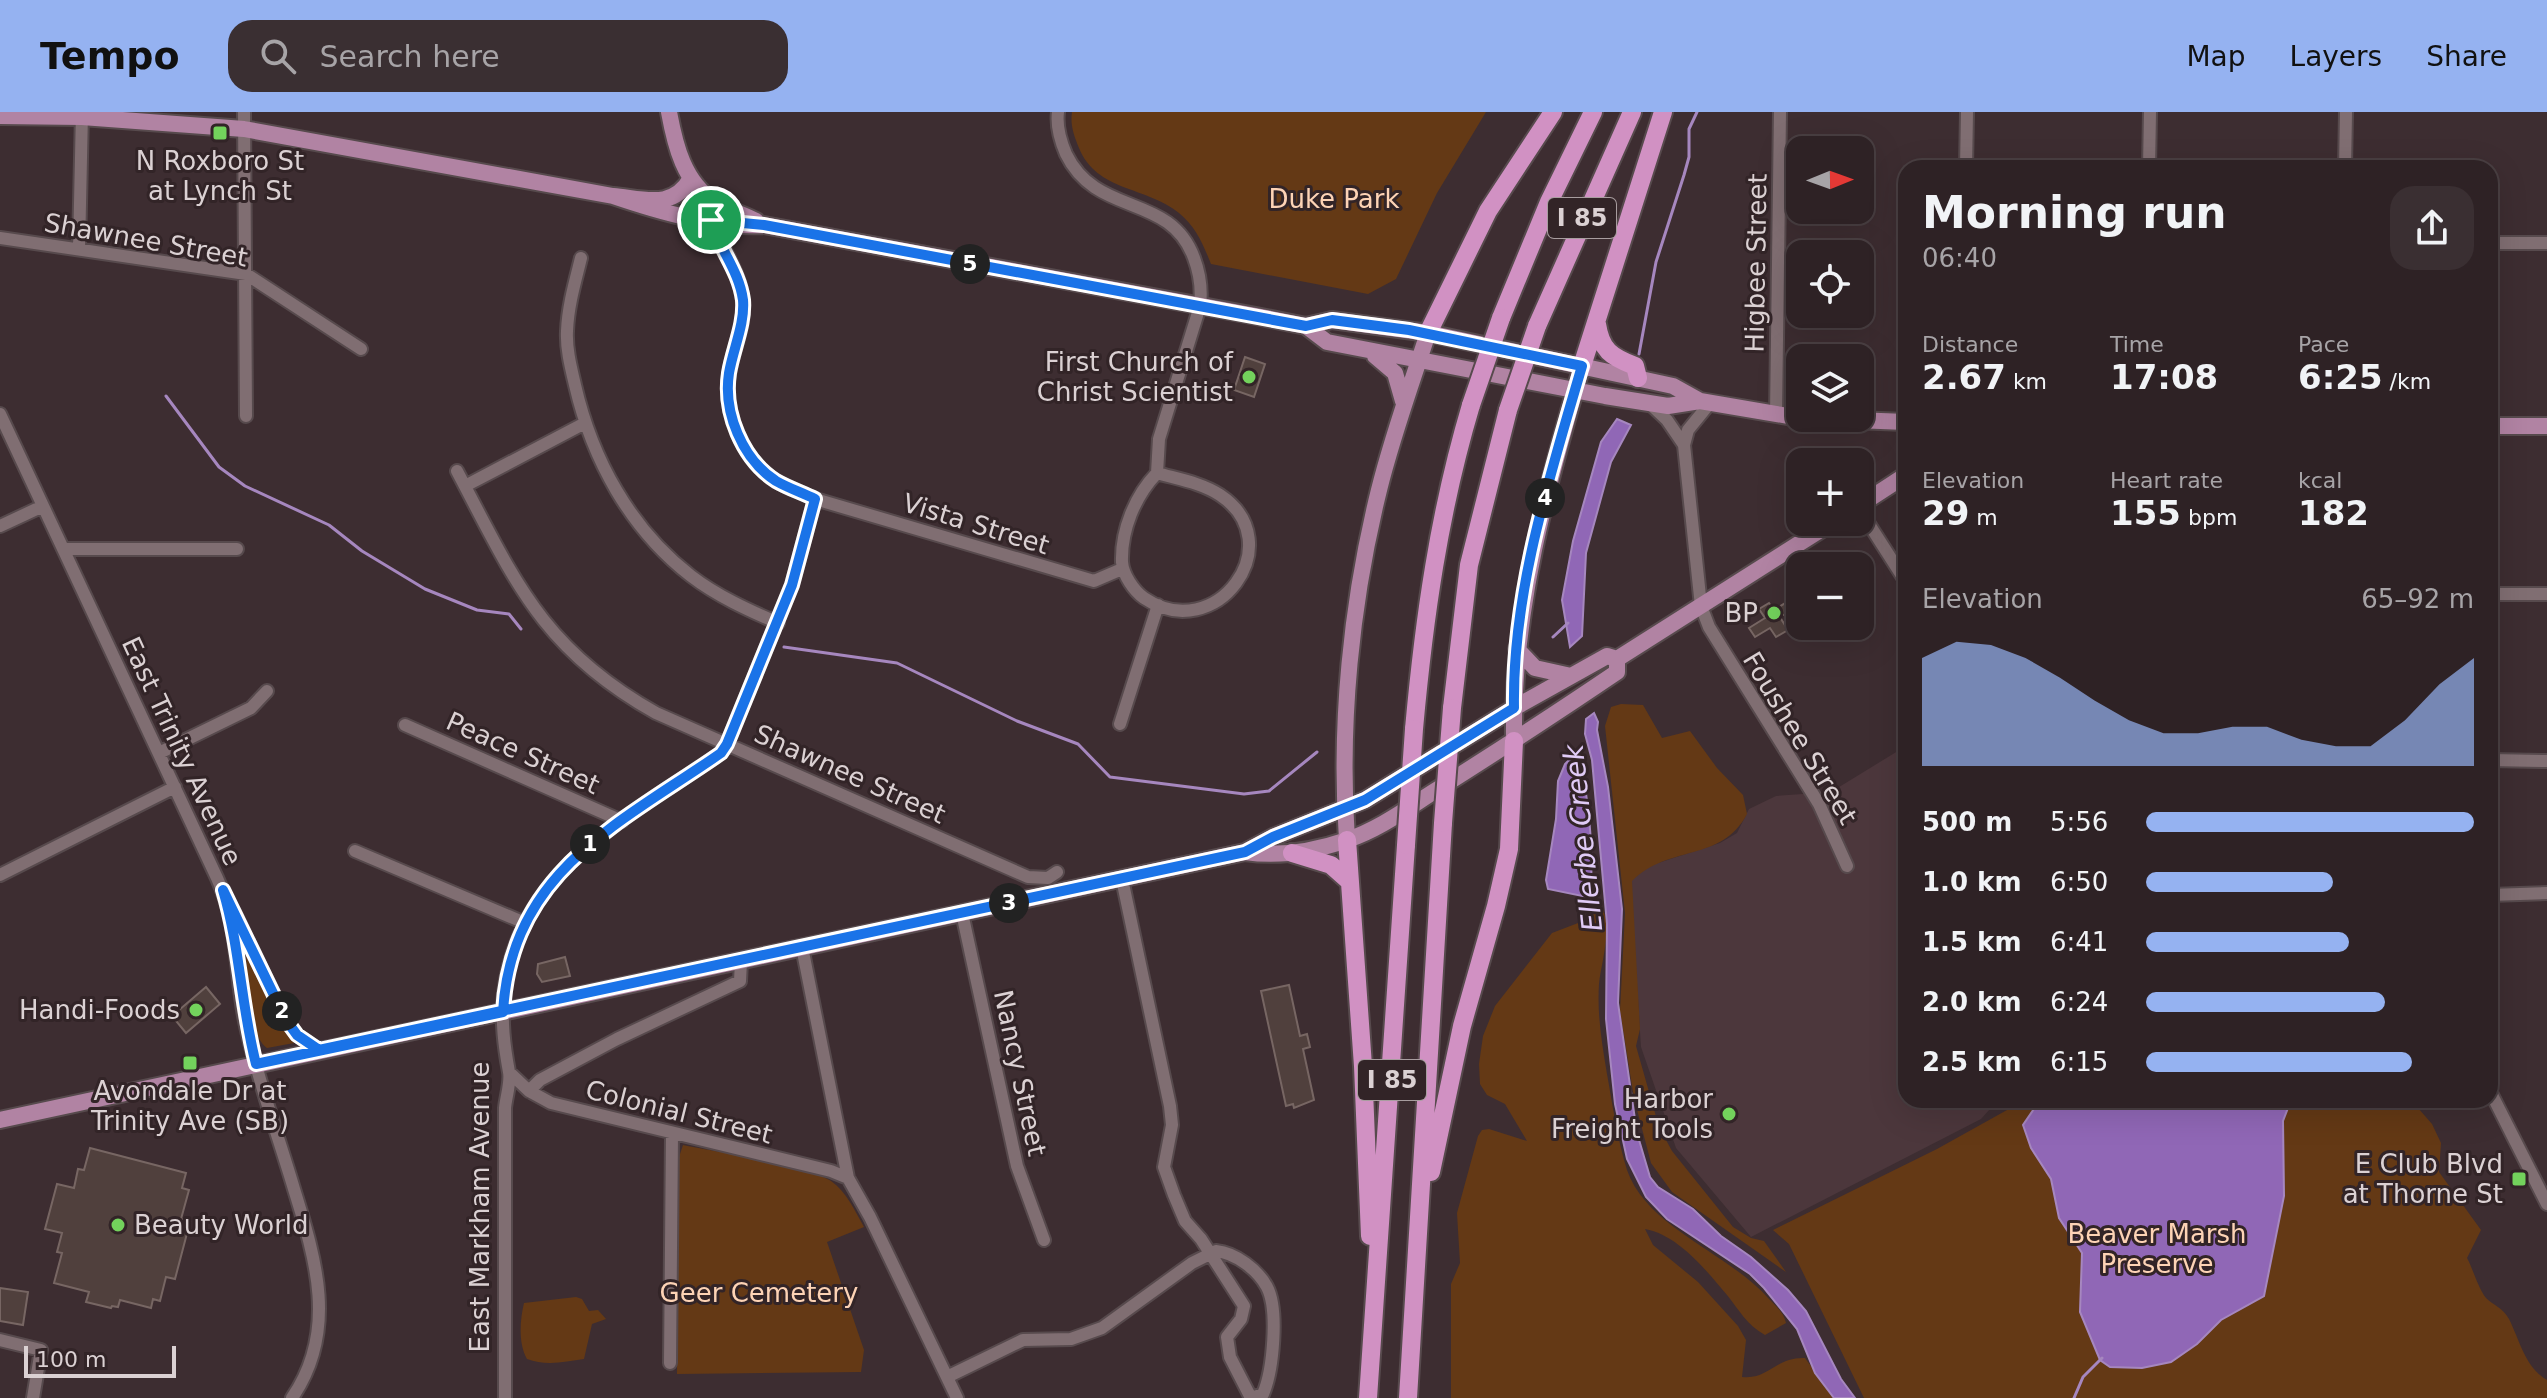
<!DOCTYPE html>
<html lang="en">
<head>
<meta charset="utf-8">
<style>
	body { margin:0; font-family:"DejaVu Sans",sans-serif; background:#3a2f32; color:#f1f3f6; height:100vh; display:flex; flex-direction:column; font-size:30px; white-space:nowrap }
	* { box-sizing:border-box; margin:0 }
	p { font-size:26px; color:#a7a4a7 }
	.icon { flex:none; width:44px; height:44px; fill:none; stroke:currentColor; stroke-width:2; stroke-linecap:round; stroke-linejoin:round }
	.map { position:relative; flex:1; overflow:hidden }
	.panel { position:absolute; left:1898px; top:48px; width:600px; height:948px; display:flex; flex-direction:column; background:#2e2225; border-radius:24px; box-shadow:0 8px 32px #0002,0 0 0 2px #493f42 }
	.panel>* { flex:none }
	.needle { width:52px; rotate:89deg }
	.controls { position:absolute; left:1786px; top:24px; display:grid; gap:16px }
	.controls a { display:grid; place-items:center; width:88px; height:88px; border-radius:16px; background:#2e2225; box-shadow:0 8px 32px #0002,0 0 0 2px #493f42; font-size:40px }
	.scale { position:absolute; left:24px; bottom:20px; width:152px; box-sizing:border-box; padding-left:8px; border:4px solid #dbd1d3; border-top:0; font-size:22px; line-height:28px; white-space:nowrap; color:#dbd1d3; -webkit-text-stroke:6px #322427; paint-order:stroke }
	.pin { position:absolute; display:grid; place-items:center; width:68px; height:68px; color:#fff; margin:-34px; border:4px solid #fff; border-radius:50%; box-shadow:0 2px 8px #0007 }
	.km { position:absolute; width:40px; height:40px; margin:-20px; border-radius:50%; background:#222; color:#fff; font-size:22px; line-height:40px; text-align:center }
	.round { display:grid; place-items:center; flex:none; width:84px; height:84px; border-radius:24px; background:#3a2f32 }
	.summary { display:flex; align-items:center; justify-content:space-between; height:136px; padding:0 24px }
	h1 { font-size:44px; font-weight:700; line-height:60px }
	.figures { display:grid; grid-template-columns:repeat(3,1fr); gap:12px; height:136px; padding:8px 24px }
	.figures div { display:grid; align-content:center }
	.figures b { font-size:34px; font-weight:700 }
	.figures small { font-size:22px; font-weight:400 }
	.figures p { font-size:22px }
	.chart { height:224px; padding:16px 24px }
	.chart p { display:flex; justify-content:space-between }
	.chart svg { width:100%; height:144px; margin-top:8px; fill:#95b2f1; opacity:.7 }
	ul { padding:0 24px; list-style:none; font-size:26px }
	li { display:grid; grid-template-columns:128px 96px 1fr; align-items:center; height:60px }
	li i { height:20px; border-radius:10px; background:#95b2f1 }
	header { display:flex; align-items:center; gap:48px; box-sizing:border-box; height:112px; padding:0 40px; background:#95b2f1; color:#111 }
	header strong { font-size:38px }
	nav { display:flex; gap:44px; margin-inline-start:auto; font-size:28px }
	.search { width:560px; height:72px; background:#3a2f32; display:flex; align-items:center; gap:20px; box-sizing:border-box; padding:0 28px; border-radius:24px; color:#a7a4a7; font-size:30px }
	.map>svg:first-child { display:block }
	.built { fill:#4c373c }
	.green { fill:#643915 }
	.water { fill:#9067b6; stroke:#a687bf; stroke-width:2 }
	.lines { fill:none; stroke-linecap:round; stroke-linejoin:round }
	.stream { stroke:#a687bf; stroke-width:3 }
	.building { fill:#50403d; stroke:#776663; stroke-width:2 }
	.minor-casing { stroke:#574a4d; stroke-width:16 }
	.major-casing { stroke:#574a4d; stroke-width:20 }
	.highway-casing { stroke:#574a4d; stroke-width:22 }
	.minor { stroke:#806e72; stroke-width:12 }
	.major { stroke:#b183a3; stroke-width:16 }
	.highway { stroke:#d191c3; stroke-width:18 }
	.highway-bridge-casing { stroke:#574a4d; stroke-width:22; stroke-linecap:butt }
	.highway-bridge { stroke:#d191c3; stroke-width:18 }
	.route-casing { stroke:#fff; stroke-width:16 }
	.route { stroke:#1a73e8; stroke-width:10 }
	.poi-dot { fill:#73d25c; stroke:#322427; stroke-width:3 }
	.labels { text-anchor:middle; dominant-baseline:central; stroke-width:6; stroke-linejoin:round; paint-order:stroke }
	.shield { fill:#322427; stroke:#a89d9f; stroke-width:2 }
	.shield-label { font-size:24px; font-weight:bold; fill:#dbd1d3 }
	.poi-label { font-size:26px; fill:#dbd1d3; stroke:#322427; text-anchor:end }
	.park-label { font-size:26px; fill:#fdd3b5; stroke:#322427 }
	.street-label { font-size:26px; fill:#dbd1d3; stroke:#322427 }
	.water-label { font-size:28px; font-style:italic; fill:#e0cbf6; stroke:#322427 }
</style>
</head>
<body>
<header>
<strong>Tempo</strong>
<div class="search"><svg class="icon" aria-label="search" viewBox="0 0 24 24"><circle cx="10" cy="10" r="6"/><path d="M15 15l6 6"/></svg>Search here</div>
<nav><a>Map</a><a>Layers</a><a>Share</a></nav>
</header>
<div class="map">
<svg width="2547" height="1286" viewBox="0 0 2547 1286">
	<rect width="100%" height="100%" fill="#3d2d31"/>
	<path class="built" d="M1906,634v354h92l-17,19 -230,118 -75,-89 -35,-101 -11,-175 90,-29 17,-10 12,-24 27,-13 55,-4z"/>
	<path class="green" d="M1072,0h414l-49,81 -41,86 -28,15 -157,-30c-8,-20 -15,-37 -32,-51 -33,-27 -82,-21 -100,-65 -5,-12 -9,-23 -7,-36z
		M1621,592l22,1 19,33 28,-7 27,37 26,27 4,19c-26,49 -78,30 -115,67l8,148 -4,17 23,81 13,24 61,76 18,11 13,3 22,31 -114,-80 -21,-29 -17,-65 -14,-87 5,-98 -20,-187 6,-19z
		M1597,790c19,16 4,60 2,82 -2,32 3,59 8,90 6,33 10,64 20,96 20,58 102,83 142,129 7,7 15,14 17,24l-21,12c-18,-10 -26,-25 -38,-40 -22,-26 -49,-60 -82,-66l8,16 45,37 40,44 8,14 -4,37c27,3 33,-20 63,-19 10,15 25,25 31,40h-385v-114l9,-21 -3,-50 21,-77 4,-6 7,-1 38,12 -22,-37 -18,-9 -7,-11 -1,-20 4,-28 12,-30 57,-73 34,-13z
		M246,836l50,93 -2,2 -27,5c-20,-13 -20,-77 -21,-100z
		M2025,988h386l21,24 9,19 -2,29 42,58 -14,28c6,11 11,30 19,40 7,7 17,10 23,21 11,22 16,48 38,61v18h-683l-75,-154 -16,-14 164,-81z
		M683,1033c34,7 123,20 148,36 15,10 24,30 33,46l-37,15 37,108 -3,22 -184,2 2,-217z
		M576,1185l6,2 7,12 9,-1 8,9 -14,5 -8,35c-19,3 -39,7 -57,0 -9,-16 -7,-39 -3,-56z"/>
	<path class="water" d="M1617,307l14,6 -20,37 -25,91 -4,83 -12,11 -8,-47 11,-59 28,-99z
		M1594,601l4,9 -1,8 11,57 14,122 -4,94 19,130 13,44 8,10 35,22 28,27 30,21 37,33 18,21 35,68 14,19h-21l-19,-25 -18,-44 -33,-41 -14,-14 -83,-55 -21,-22 -19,-38 -12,-55 -9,-85 1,-95 -15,-164 -7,-26 1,-15z
		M1575,642c12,12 23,128 12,143l-39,-8 -2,-9 10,-61 2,-38 7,-17z
		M2045,988h246l-8,21 1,75 -20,100 -43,24 -24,24 -26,18 -29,6 -32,-1 -10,-7 -20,-48 2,-59 -23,-35 -8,-39 -20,-31 -8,-23 15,-22z"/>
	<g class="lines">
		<path class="stream" d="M1639,242l17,-92 28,-87 5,-18v-28l8,-17
			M166,284l53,71 26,19 84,39 33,26 63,38 52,21 32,4 12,15
			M1553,525l15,-14
			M784,535l113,16 120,58 61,23 32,33 134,17 25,-3 48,-39
			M2074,1286l9,-21 19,-19"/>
	</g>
	<path class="building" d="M1245,245l20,7 -11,33 -20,-7z
		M1800,482v23l-22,-3 10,16 -12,7 -6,-9 -15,9 -6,-9 16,-10 -6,-9 10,-6 5,7z
		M565,845l5,19 -28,6 -5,-8 1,-10z
		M1289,873l11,51 7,-2 3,13 -7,2 11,51 -20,8 -1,-4 -7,2 -25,-115z
		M206,875l14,17 -34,29 -14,-17z
		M90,1036l96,25 -4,15 7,2 -8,29 9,3 -15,57 -9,-2 -6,24 -7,-2 -2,9 -31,-8 -2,7 -6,-1 -1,2 -25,-6 3,-10 -35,-9 8,-30 -5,-1 5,-19 -17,-4 12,-45 17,4 4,-19 6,1z
		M0,1176l28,4 -5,33 -23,-4z"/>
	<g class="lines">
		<g class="minor-casing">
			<path id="minor" d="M244,0l2,304
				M1058,0c-2,15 2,28 8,42 31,64 104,38 128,104 6,16 8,31 6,48l-41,133 -2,34
				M1966,56l1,-56
				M2149,56l1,-56
				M2345,56l1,-56
				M710,87c1,43 30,63 33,104 2,24 -11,48 -14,72 -6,38 14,85 47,106 12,7 27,12 39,18l279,82 28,-12
				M0,126l246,36 115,75
				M2490,131h57
				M79,137l3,-137
				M581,146c-6,24 -13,48 -14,73 -1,18 4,37 8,54 17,74 55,144 116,191 26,20 57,34 87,47
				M1649,291l18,17 17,25
				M1710,291l-22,27 -4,15 17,161 8,21 110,177 28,62
				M0,302l217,464c22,47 18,99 29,148 12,55 32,109 48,163 22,71 44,142 -2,209
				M1776,303l4,-303
				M457,359c58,110 85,178 199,242l372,164 20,1 9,-6
				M1157,361c21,6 45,10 63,22 72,48 -4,152 -76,103 -10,-7 -21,-23 -22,-36 -1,-32 13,-66 35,-89z
				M465,374l120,-63
				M1860,398l46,72
				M0,414l43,-20
				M64,437h173
				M2490,482h57
				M1120,612l38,-119
				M405,613l217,96
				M159,641l92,-45 16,-17
				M2490,648l57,1
				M355,739l170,72
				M0,763l175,-88
				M1122,767l48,227 2,19 -8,42 10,28 11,26 16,18 43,67 -3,13 -14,18 3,20 21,41
				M2490,783l57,-2
				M234,800l52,108 11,15 22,15
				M962,801l55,253 27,74
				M802,835l46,231 22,39 87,181
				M509,960l20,19 22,12 280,68 17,7
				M529,979l11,-11 77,-41 123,-58 1,-20
				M2490,979l57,113
				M0,1228l41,10 -8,48
				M670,1251l2,-229
				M947,1265l76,-37 48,-1 31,-11 90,-65 24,-12c20,2 42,19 51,36 12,23 6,84 -4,107l-11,4
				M505,1286v-290c1,-11 6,-26 4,-36 -5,-27 -8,-51 -5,-79 15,-125 125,-176 217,-240l6,-9 65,-159 23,-86"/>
		</g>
		<g class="major-casing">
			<path id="major" d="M669,0c6,33 15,71 46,90 13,8 27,12 41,19
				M0,4l82,1 162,12 369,67c32,3 60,14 78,-18
				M613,84c47,16 102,32 151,29l492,91 50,10 21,16 278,54 63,10 32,-5
				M1306,214l26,-6 96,13 245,53 27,15 100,17
				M1375,244l20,17 8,28
				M1804,306l102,4
				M2490,314h57
				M1860,393l46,-30
				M1517,537l18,19 36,8
				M1514,629c-2,-130 32,-251 68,-375
				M1347,728c-8,-116 4,-237 32,-350 13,-53 32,-105 49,-157
				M1245,740c34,5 70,-1 102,-12 33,-11 62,-33 91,-51 60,-38 120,-77 179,-117v-13
				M0,1008l1245,-268 28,-15 92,-37 149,-92 93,-52 10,3 216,-137"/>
		</g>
		<g class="highway-casing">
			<path id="highway" d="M1501,206l48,-116 44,-90
				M1597,212c4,26 14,33 38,42l3,12
				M1537,214l95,-214
				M1428,221l60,-122 65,-99
				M1582,254l81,-254
				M1452,596l17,-143 39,-155
				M1414,617c10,-110 25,-217 57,-324
				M1347,728l16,226 7,170
				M1292,741l39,12 18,16
				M1431,1060l31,-146 34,-120 13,-57 5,-108
				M1368,1286l38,-553
				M1408,1286l35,-575"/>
		</g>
		<use href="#minor" class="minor"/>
		<use href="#major" class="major"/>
		<use href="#highway" class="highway"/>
		<g class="highway-bridge-casing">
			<path id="highway-bridge" d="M1471,293l30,-87
				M1508,298l29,-84
				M1443,711l9,-115
				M1406,733l8,-116"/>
		</g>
		<use href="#highway-bridge" class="highway-bridge"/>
	</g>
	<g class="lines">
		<g class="route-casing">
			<path id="route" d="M711,108c8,29 28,50 32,80 2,24 -10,49 -14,73 -6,39 13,86 47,108 12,7 27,12 39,18l-23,86 -65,159 -6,9c-102,71 -210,118 -218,259l-247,52c-15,-58 -16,-117 -33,-174l63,130 11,15 22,15 926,-198 28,-15 92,-37 149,-92c-2,-116 36,-232 68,-342l-173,-36 -77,-10 -26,6 -542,-101 -53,-5"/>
		</g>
		<use href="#route" class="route"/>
	</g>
	<g class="poi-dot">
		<rect x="212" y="13" width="16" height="16" rx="4"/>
		<circle cx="1249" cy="265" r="8"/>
		<circle cx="1774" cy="501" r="8"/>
		<circle cx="196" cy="898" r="8"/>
		<rect x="182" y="943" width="16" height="16" rx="4"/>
		<circle cx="1729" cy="1002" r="8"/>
		<rect x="2511" y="1059" width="16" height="16" rx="4"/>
		<circle cx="118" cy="1113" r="8"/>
	</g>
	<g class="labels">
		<g class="shield">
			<rect x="1548" y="86" width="68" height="40" rx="6"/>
			<rect x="1358" y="948" width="68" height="40" rx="6"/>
		</g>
		<g class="shield-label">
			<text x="1582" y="106">I 85</text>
			<text x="1392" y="968">I 85</text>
		</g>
		<g class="poi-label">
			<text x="220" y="49" text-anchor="middle">N Roxboro St<tspan x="220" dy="30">at Lynch St</tspan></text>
			<text x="1233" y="250">First Church of<tspan x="1233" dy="30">Christ Scientist</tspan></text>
			<text x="1758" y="501">BP</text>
			<text x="180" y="898">Handi-Foods</text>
			<text x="190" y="979" text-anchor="middle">Avondale Dr at<tspan x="190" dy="30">Trinity Ave (SB)</tspan></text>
			<text x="1713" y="987">Harbor<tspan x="1713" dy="30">Freight Tools</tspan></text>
			<text x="2503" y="1052">E Club Blvd<tspan x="2503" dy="30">at Thorne St</tspan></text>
			<text x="134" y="1113" text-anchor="start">Beauty World</text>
		</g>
		<g class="park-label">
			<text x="1334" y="87">Duke Park</text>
			<text x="2157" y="1122">Beaver Marsh<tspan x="2157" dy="30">Preserve</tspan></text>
			<text x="759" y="1181">Geer Cemetery</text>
		</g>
		<g class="street-label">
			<text transform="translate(146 128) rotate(10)">Shawnee Street</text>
			<text transform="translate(1756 151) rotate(-89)">Higbee Street</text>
			<text transform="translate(976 412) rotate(17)">Vista Street</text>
			<text transform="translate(1800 626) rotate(59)">Foushee Street</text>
			<text transform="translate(182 639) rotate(65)">East Trinity Avenue</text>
			<text transform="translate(523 641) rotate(24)">Peace Street</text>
			<text transform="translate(850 662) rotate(24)">Shawnee Street</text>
			<text transform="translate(1020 961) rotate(78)">Nancy Street</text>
			<text transform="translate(679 1000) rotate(14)">Colonial Street</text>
			<text transform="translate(480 1095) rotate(-90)">East Markham Avenue</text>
		</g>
		<g class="water-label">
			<text transform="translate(1583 726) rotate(-96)">Ellerbe Creek</text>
		</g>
	</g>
</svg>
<div class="controls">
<a><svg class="needle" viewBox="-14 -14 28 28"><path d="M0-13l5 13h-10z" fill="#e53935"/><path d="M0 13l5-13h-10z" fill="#a7a4a7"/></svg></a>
<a><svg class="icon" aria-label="locate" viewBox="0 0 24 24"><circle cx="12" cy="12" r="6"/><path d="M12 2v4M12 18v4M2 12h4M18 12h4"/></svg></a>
<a><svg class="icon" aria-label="layers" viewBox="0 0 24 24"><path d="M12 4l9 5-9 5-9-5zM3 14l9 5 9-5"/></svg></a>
<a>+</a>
<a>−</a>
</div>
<div class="scale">100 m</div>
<div class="pin" style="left:711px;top:108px;background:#1e9e55"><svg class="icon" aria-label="arrive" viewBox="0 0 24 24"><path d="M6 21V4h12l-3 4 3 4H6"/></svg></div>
<b class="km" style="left:590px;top:732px">1</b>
<b class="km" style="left:282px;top:899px">2</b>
<b class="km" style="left:1009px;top:791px">3</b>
<b class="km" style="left:1545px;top:386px">4</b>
<b class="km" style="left:970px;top:152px">5</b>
<section class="panel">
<div class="summary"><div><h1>Morning run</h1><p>06:40</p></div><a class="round"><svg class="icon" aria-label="share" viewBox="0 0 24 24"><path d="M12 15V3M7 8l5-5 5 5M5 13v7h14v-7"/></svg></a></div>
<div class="figures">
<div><p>Distance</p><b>2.67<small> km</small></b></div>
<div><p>Time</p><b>17:08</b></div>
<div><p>Pace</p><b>6:25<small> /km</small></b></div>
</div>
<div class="figures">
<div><p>Elevation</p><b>29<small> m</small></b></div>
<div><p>Heart rate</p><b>155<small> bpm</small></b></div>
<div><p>kcal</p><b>182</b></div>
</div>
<div class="chart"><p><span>Elevation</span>65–92 m</p>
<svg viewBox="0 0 160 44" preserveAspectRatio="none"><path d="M0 44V11L10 6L20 7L30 11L40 17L50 24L60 30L70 34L80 34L90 32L100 32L110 36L120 38L130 38L140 30L150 19L160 11V44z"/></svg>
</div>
<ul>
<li><b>500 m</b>5:56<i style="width:100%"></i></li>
<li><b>1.0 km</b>6:50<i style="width:57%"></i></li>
<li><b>1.5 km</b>6:41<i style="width:62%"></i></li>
<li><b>2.0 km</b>6:24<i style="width:73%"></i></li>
<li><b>2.5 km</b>6:15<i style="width:81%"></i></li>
</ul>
</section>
</div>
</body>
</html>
